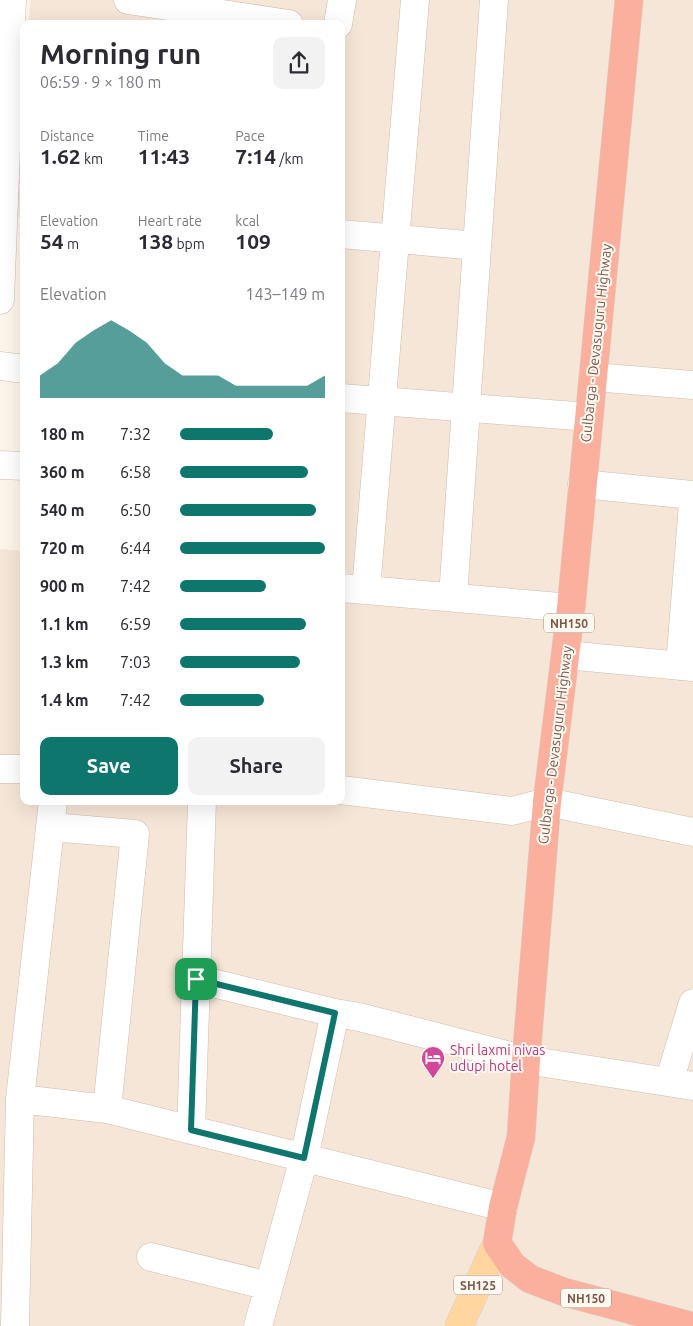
<!DOCTYPE html>
<html lang="en">
<head>
<meta charset="utf-8">
<style>
	body { margin:0; font-family:Ubuntu,sans-serif; background:#f2f2f3; color:#2b2b33; height:100vh; display:flex; flex-direction:column; font-size:19px; white-space:nowrap }
	* { box-sizing:border-box; margin:0 }
	p { font-size:16px; color:#7c7c81 }
	.icon { flex:none; width:28px; height:28px; fill:none; stroke:currentColor; stroke-width:2; stroke-linecap:round; stroke-linejoin:round }
	.map { position:relative; flex:1; overflow:hidden }
	.drawer { position:absolute; left:20px; top:20px; width:325px; height:785px; display:flex; flex-direction:column; background:#fff; border-radius:10px; box-shadow:0 5px 20px #0002 }
	.drawer>* { flex:none }
	.pin { position:absolute; display:grid; place-items:center; width:42px; height:42px; color:#fff; margin:-21px; border-radius:10px; box-shadow:0 2px 8px #0006 }
	.round { display:grid; place-items:center; flex:none; width:52px; height:52px; border-radius:10px; background:#f2f2f3 }
	.headline { display:flex; align-items:center; justify-content:space-between; height:85px; padding:0 20px }
	h1 { font-size:28px; font-weight:600; line-height:38px }
	.metrics { display:grid; grid-template-columns:repeat(3,1fr); gap:8px; height:85px; padding:5px 20px }
	.metrics div { display:grid; align-content:center }
	.metrics b { font-size:21px; font-weight:600 }
	.metrics small { font-size:14px; font-weight:400 }
	.metrics p { font-size:14px }
	.chart { height:140px; padding:10px 20px }
	.chart p { display:flex; justify-content:space-between }
	.chart svg { width:100%; height:90px; margin-top:5px; fill:#0f766e; opacity:.7 }
	.primary-button { display:flex; gap:10px; margin-top:auto; padding:10px 20px }
	.primary-button a { flex:1; height:58px; border-radius:10px; background:#0f766e; color:#fff; font-size:20px; font-weight:600; line-height:58px; text-align:center }
	.primary-button a+a { background:#f2f2f3; color:#2b2b33 }
	ul { padding:0 20px; list-style:none; font-size:16px }
	li { display:grid; grid-template-columns:80px 60px 1fr; align-items:center; height:38px }
	li i { height:12px; border-radius:6px; background:#0f766e }
	.map>svg:first-child { display:block }
	.residential { fill:#f6e6d7 }
	.lines { fill:none; stroke-linecap:round; stroke-linejoin:round }
	.minor-casing { stroke:#d2bbae; stroke-width:29 }
	.major-casing { stroke:#dad1cc; stroke-width:29 }
	.highway-casing { stroke:#dad1cc; stroke-width:29 }
	.minor { stroke:#fff; stroke-width:28 }
	.major { stroke:#ffd5a0; stroke-width:28 }
	.highway { stroke:#fbb09e; stroke-width:28 }
	.route-casing { stroke:#fff; stroke-width:10 }
	.route { stroke:#0f766e; stroke-width:6 }
	.labels { text-anchor:middle; dominant-baseline:central; stroke-width:4; stroke-linejoin:round; paint-order:stroke }
	.shield { fill:#fff9f2; stroke:#a3897c; stroke-width:1 }
	.shield-label { font-size:12px; font-weight:bold; fill:#7b594a }
	.street-label { font-size:14px; fill:#7b594a; stroke:#fff9f2 }
	.hotel-label { font-size:14px; fill:#b23c85; stroke:#fff9f2; text-anchor:start }
</style>
</head>
<body>
<div class="map">
<svg width="693" height="1326" viewBox="0 0 693 1326">
	<rect width="100%" height="100%" fill="#fef5ea"/>
	<path class="residential" d="M31,0h662v1326h-693v-777l24,2v250h317v-777h-313z
		M24,48v173l-11,-8z"/>
	<g class="lines">
		<g class="minor-casing">
			<path id="minor" d="M128,0l161,24
				M415,0l-49,590 205,18
				M338,24l4,-24
				M341,234l136,12
				M0,300l12,-300
				M0,366l24,3
				M593,377l100,8
				M341,398l248,19
				M0,465l24,1
				M582,484l111,11
				M341,588l25,2
				M453,597l41,-597
				M566,655l127,12
				M680,666l13,-162
				M0,769h24
				M341,790l171,21 35,-9 146,30
				M51,827l84,7 -28,275
				M196,979l139,34
				M669,1082l24,-79
				M20,1099l87,10 396,98
				M191,1130l11,-329
				M151,1257l118,29
				M15,1326l5,-227 33,-298
				M258,1326l46,-168 31,-145 24,4 167,43 167,26"/>
		</g>
		<g class="major-casing">
			<path id="major" d="M459,1326l38,-83"/>
		</g>
		<g class="highway-casing">
			<path id="highway" d="M629,0l-58,608 -24,194 -21,258 -5,77 -18,70 -6,36 15,22 18,14 34,13 127,34"/>
		</g>
		<use href="#minor" class="minor"/>
		<use href="#major" class="major"/>
		<use href="#highway" class="highway"/>
	</g>
	<g class="lines">
		<g class="route-casing">
			<path id="route" d="M196,979l139,34 -31,145 -113,-28z"/>
		</g>
		<use href="#route" class="route"/>
	</g>
	<defs>
		<g id="hotel-pin" transform="scale(1.25)"><path d="M0 17L-7.5 6A9.5 9.5 0 1 1 7.5 6Z" fill="#d1479c" stroke="#fff9f2"/><path d="M-6-4.5h1.5V1H6V5H4.5V3h-9V5H-6ZM-4 0a1.8 1.8 0 1 1 3.6 0ZM.5 0V-2.5h3Q6-2.5 6 0Z" fill="#fff"/></g>
	</defs>
	<g fill-rule="evenodd">
		<use href="#hotel-pin" x="433" y="1058"/>
	</g>
	<g class="labels">
		<g class="shield">
			<rect x="544" y="613.5" width="50" height="19" rx="4"/>
			<rect x="454" y="1275.5" width="48" height="19" rx="4"/>
			<rect x="561" y="1288.5" width="50" height="19" rx="4"/>
		</g>
		<g class="shield-label">
			<text x="569" y="623">NH150</text>
			<text x="478" y="1285">SH125</text>
			<text x="586" y="1298">NH150</text>
		</g>
		<g class="street-label">
			<text transform="translate(596 343) rotate(-84)">Gulbarga - Devasuguru Highway</text>
			<text transform="translate(555 745) rotate(-83)">Gulbarga - Devasuguru Highway</text>
		</g>
		<g class="hotel-label">
			<text x="450" y="1050">Shri laxmi nivas<tspan x="450" dy="16">udupi hotel</tspan></text>
		</g>
	</g>
</svg>
<div class="pin" style="left:196px;top:979px;background:#1e9e55"><svg class="icon" aria-label="arrive" viewBox="0 0 24 24"><path d="M6 21V4h12l-3 4 3 4H6"/></svg></div>
<section class="drawer">
<div class="headline"><div><h1>Morning run</h1><p>06:59 · 9 × 180 m</p></div><a class="round"><svg class="icon" aria-label="share" viewBox="0 0 24 24"><path d="M12 15V3M7 8l5-5 5 5M5 13v7h14v-7"/></svg></a></div>
<div class="metrics">
<div><p>Distance</p><b>1.62<small> km</small></b></div>
<div><p>Time</p><b>11:43</b></div>
<div><p>Pace</p><b>7:14<small> /km</small></b></div>
</div>
<div class="metrics">
<div><p>Elevation</p><b>54<small> m</small></b></div>
<div><p>Heart rate</p><b>138<small> bpm</small></b></div>
<div><p>kcal</p><b>109</b></div>
</div>
<div class="chart"><p><span>Elevation</span>143–149 m</p>
<svg viewBox="0 0 160 44" preserveAspectRatio="none"><path d="M0 44V33L10 27L20 17L30 11L40 6L50 11L60 17L70 27L80 33L90 33L100 33L110 38L120 38L130 38L140 38L150 38L160 33V44z"/></svg>
</div>
<ul>
<li><b>180 m</b>7:32<i style="width:64%"></i></li>
<li><b>360 m</b>6:58<i style="width:88%"></i></li>
<li><b>540 m</b>6:50<i style="width:94%"></i></li>
<li><b>720 m</b>6:44<i style="width:100%"></i></li>
<li><b>900 m</b>7:42<i style="width:59%"></i></li>
<li><b>1.1 km</b>6:59<i style="width:87%"></i></li>
<li><b>1.3 km</b>7:03<i style="width:83%"></i></li>
<li><b>1.4 km</b>7:42<i style="width:58%"></i></li>
</ul>
<div class="primary-button"><a>Save</a><a>Share</a></div>
</section>
</div>
</body>
</html>
